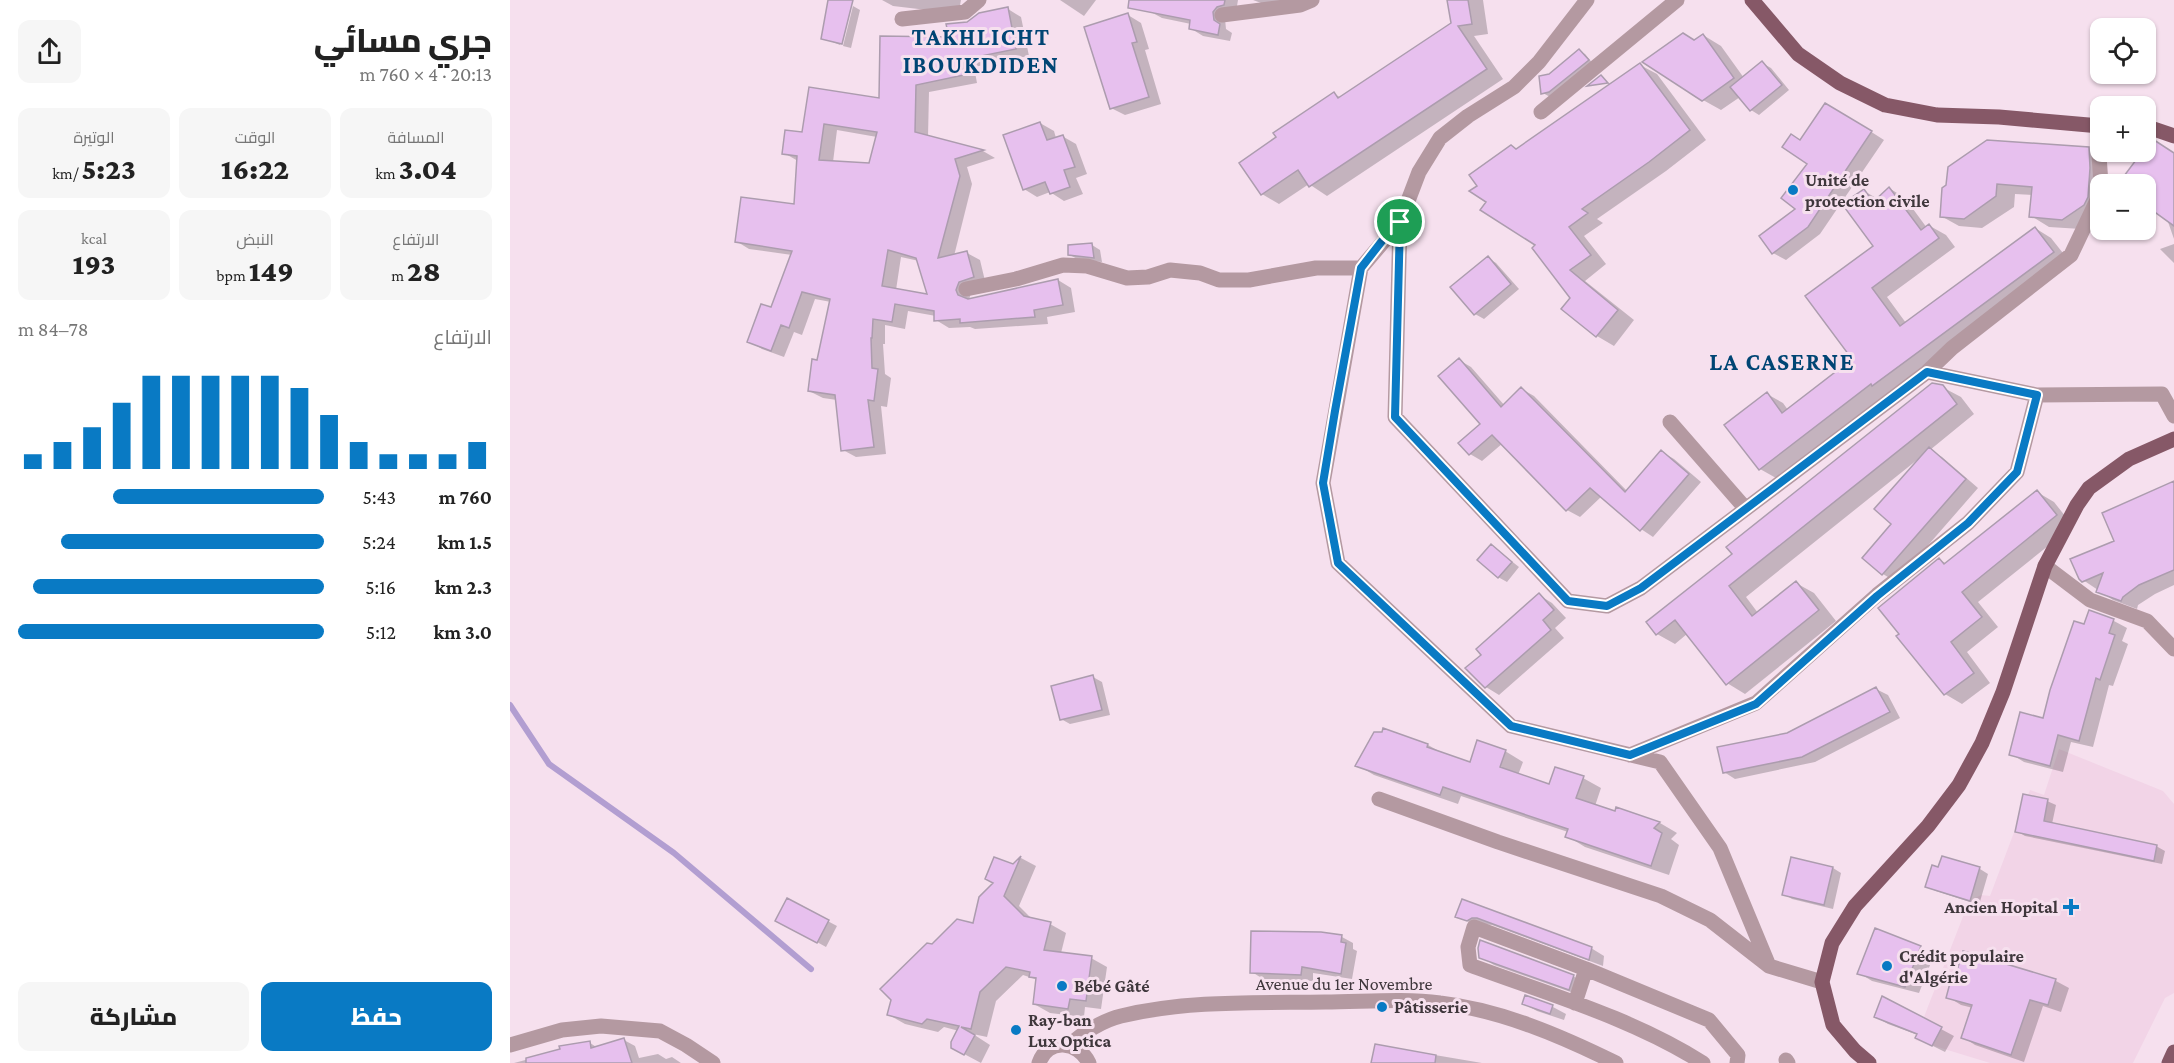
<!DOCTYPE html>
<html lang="ar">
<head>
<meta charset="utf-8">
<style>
	body { margin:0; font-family:"Crimson Pro",Cairo,serif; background:#f6f6f6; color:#222; direction:rtl; height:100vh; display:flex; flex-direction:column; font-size:22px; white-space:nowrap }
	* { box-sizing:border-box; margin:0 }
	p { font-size:20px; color:#767676 }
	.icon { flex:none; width:33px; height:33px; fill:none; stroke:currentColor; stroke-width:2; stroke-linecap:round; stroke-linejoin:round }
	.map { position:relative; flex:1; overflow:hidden; direction:ltr }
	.panel { display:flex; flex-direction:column; background:#fff; width:510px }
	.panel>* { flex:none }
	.buttons { position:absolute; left:1580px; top:18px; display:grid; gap:12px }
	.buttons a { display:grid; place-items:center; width:66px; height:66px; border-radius:12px; background:#fff; box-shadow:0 2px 4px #0004; font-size:30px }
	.pin { position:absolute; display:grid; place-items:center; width:51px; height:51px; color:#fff; margin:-26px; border:3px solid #fff; border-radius:50%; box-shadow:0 2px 6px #0007 }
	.round { display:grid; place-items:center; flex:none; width:63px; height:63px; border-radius:12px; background:#f6f6f6 }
	.summary { display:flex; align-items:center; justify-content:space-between; height:102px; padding:0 18px }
	h1 { font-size:33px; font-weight:800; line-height:45px }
	.figures { display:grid; grid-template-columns:repeat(3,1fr); gap:9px; height:102px; padding:6px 18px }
	.figures div { display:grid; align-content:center; border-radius:12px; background:#f6f6f6; text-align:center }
	.figures b { font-size:30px; font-weight:800 }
	.figures small { font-size:16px; font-weight:400 }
	.figures p { font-size:16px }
	.chart { height:168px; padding:12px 18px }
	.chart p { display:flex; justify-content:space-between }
	.chart svg { width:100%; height:108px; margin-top:6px; stroke:#097ac4; stroke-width:6 }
	.primary-button { display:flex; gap:12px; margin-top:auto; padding:12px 18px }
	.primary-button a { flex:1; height:69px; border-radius:12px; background:#097ac4; color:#fff; font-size:24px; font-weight:800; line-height:69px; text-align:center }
	.primary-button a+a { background:#f6f6f6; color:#222 }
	ul { padding:0 18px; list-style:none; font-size:20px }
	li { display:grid; grid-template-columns:96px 72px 1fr; align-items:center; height:45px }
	li i { height:15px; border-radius:8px; background:#097ac4 }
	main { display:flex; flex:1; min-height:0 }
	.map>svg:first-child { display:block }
	.built { fill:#f2d4e7 }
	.shadow { fill:#0003; fill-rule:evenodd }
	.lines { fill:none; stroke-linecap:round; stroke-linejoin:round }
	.stream { stroke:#b29ed1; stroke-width:6 }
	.building { fill:#e7c0ee; stroke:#ac9cae; stroke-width:1.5; fill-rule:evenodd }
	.minor { stroke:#b499a1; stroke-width:15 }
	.major { stroke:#865867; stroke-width:15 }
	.route-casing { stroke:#fff; stroke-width:12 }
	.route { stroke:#097ac4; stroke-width:8 }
	.poi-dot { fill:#097ac4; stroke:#f6e0ee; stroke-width:2 }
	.labels { text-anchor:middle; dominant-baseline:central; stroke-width:6; stroke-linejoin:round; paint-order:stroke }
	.poi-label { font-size:18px; font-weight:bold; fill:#3f373c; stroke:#f6e0ee; text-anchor:start }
	.street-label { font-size:18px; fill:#3f373c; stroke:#f6e0ee }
	.district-label { font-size:24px; font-weight:bold; letter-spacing:1.5px; fill:#004574; stroke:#f6e0ee }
</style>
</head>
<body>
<main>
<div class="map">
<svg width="1664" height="1063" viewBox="0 0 1664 1063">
	<rect width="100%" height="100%" fill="#f6e0ee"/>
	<path class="built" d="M1549,749l104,42 11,13v189l-9,5 -32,65h-143l-75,-23 49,-126 7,-14 10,-5 9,1 40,-106 14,5z"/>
	<path class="shadow" d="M372,0h79l-2,11 -15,1 -51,-6z
		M550,0h36l-12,16z
		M641,0h87l-2,12 -11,7 1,10 6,4 -2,8 -27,-5 -13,-8 1,-4 -29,-6 -13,-7z
		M743,0h30l-11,7z
		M938,0h35l5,34 -14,2 29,43 -176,117 -18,-12 -30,20 -17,-10 17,-56 55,-44 6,3 112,-73z
		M340,5l-10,40 -17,-7z
		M343,6l7,4 -9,38 -8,-2z
		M498,9l13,8 8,39 -55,11 3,16 -48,9 -1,45 55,14 12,7 -28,9 5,17 -18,72 13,-3 13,7 6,25 -14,4 -3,11 89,-20 13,8 4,24 -28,5 1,7 -73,5 -5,-2 -21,1 -13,-8v-4l-28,-5 -3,18 -20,-4v19h-2l2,30 6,4 -4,29 -6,-1 5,48 -30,3 -13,-7 -6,-50 -14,-2 -14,-7 9,-30 13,-59 -16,-3 -13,36 -8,-3 -10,25 -22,-8 -13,-8 23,-32 20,-54 -43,-6 -13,-8 59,-35 3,-45 -14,-8 19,-19 7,-45 70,11 87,-77zM327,130l40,7 -7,27 -37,-2zM391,257l18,4 10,35 -33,-6z
		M618,15l13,8 8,26 -4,1 16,54 -36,11 -14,-7z
		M1193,35l18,11 23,32 18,-15 9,5 18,22 -30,25 -8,-5 -11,-13 -19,13 -18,-10 -9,-59z
		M1069,51l6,3 9,11 -44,32 -7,-4 6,-18z
		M1130,65l17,9 49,66 -40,31 -69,48 6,4 -19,13 22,28 -21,17 49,39 -20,26 -17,-10 -34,-27 9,-11 -35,-53 -21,-95z
		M530,123l14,8 2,7 6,-2 14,8 11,30 -11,4 7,16 -19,7 -14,-9 -13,5 -13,-8z
		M1352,126l22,14 -64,94 -34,26 -13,-7 24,-44 12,-46 -8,-22z
		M1477,141l101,8 18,10 -6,25v32l-19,13 -32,-2 -18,-11 2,-21 -18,-1 -1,13 -32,21 -23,-2 -18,-10z
		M1635,149l29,5v85l-7,-20 -22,-16v-19h-25z
		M1379,188l16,10 22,30 3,-2 16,9 9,12 -68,50 19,26 129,-95 16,10 19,24 -294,216 -16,-9 7,-75 16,9 5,7 66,-50 21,-113 -11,-56 14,8z
		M1664,244v19l-14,-14z
		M582,245l8,5 2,12 -23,-2 -9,-5z
		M978,258l8,5 23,26 -35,30 -9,-5z
		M949,360l12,7 34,39 17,-17 12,7 93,95 35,-39 12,7 27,23 -48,55 -12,-8 -39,-33 -22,21 -13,-7 -64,-67 -21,18 -12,-7 12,-30z
		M1432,387l19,10 13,17 -44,36 12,7 36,31 -82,94 -13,-8 34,-114 -171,137 12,16 38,-30 18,10 22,28 -91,73 -18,-11 -40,-49 -12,10 -18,-10z
		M1664,483v102l-19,9 -17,11 -1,4 -24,-9 -30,-20z
		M1527,492l17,10 19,24 -95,76 20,25 -31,25 23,31 -28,21 -17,-10 -47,-58 42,-76 7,4z
		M981,545l28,22 -12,15 -9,-5z
		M1029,595l13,8 14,15 -11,10 9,10 -65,57 -13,-8 -18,-18 15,-14z
		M1580,612l24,9 13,7 -5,13 6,3 -15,42 -4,-1 -16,62 -22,-5 -8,30 -39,-10 -13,-8 33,-34z
		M583,677l9,5 8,33 -40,9 -9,-5z
		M1366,689l12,6 12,23 -85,44 -80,17 -11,-7 63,-38z
		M918,745l18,10 25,9 34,-13 18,11 -5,13 32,11 33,-8 18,10 -6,18 21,7 1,-4 43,14 17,10 -6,6 8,6 -10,30 -84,-28 -18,-11 1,-4 -107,-36 -3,8 -84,-29 -17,-10z
		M1537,801l9,4 -4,19 104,22 9,5 -3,13 -137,-28 -8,-5z
		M511,858l15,8 -17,40 13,13 18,5 16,9 -5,20 30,5 16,9 -6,42 -16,-2 -1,10 -34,-4 -16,-9 4,-24 -15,-5 -27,26 -9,36 -14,-3 17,11 -9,18 -28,-15 6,-17 -15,-4 -6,5 -33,-8 -16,-9 43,-69 42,-21 39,-59z
		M1433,858l37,11 8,5 -9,31 -43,-14 -9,-4 12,-18z
		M1323,868l8,5 -8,36 -41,-10 -8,-5z
		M278,900l49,26 -11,21 -49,-27z
		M953,901l128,47 13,8 -1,10 -111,-41 -21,-2 -14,-7z
		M743,932l89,5 11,6v6l4,2 -5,28 -39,-6v8l-50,-2 -11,-7z
		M1410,947l14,8 -15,38 -47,-12 -13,-8z
		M1454,953l92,28 13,7 -8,24 -18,-6 -19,56 -49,-17 -12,-8 10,-29 -12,-3 -13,-8 6,-12z
		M971,957l92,19 13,8 -4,12 -88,-31z
		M1016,997l27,10 13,7 -2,6 -27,-9 -13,-7z
		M1373,998l71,38 -9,16 -16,-8 -11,-9 -30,-11 -12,-7z
		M114,1040l11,6 4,12 19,-4 8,5 6,-2 9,6h-167l76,-20 8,5z
		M866,1045l106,18h-109z"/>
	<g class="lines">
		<path class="stream" d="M0,705l39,59 125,89 137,116"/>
	</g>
	<path class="building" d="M318,0h25l-11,44 -21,-5z
		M619,0h96l-1,5 -7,2 -4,5 1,8 6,4 -2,11 -29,-6 1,-9 -62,-12z
		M937,0h21l4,24 -14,2 29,43 -178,118 -11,-17 -37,25 -22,-32 37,-26 -3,-4 61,-41 4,6 113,-75z
		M498,7l8,42 -55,11 3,15 -48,10 -1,47 69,18 -29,9 5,17 -22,82 29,-7 7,26 -15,5 -3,8 2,5 10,4 90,-20 5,26 -29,5 1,7 -75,6v-4l-26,2v-10l-39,-7 -3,18 -19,-3 -1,19h-1l1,30 6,1 -4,32 -6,-1 6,47 -33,4 -6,-56 -27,-4 4,-32 5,1 13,-61 -28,-7 -13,36 -8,-3 -10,26 -24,-9 14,-38 10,3 21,-56 -57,-9 6,-45 53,7 3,-48 -15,-2 3,-24 17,2 7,-45 70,11 1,-62 69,1 -3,-13 21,-2 12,-9zM314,124l53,8 -8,31 -50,-3zM378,250l28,8 11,36 -45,-8z
		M618,13l9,29 -5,1 17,54 -39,12 -26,-82z
		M1173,33l11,7 9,-6 31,44 -32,23 -60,-39z
		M1069,49l10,11 -40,32 -8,2 -2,-18 10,-2z
		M1252,61l20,24 -32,26 -20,-24z
		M1130,63l50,67 -41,32 -67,47 6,4 -19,14 22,28 -21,15 48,40 -22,27 -35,-28 9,-11 -38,-50 3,-3 -55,-35 6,-8 -17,-11 8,-5 -8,-11 42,-30 5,4z
		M1091,75l7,8 -21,3z
		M1315,103l47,28 -64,96 -36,27 -13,-18 36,-27 -14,-11 26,-34 -25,-17 9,-13 9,6z
		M530,122l7,18 16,-5 12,32 -11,3 6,17 -20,7 -5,-12 -22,8 -20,-55z
		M1641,138l23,15v73l-29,-21v-21h-27l24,-32h3v-5z
		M1477,140l102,7 1,21 -2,29 -4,8 -22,15 -33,-3 3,-30 -35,-3 -1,12 -32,23 -24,-2 2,-29 4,-3 2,-18z
		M1379,187l32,43 8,-6 10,14 -67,50 28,38 135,-99 19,25 -182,134 -1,-2 -112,86 -35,-45 43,-33 15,21 70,-54 -47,-63 68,-50 -31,-42 22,-15 9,13z
		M582,243l2,15 -26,-3v-10z
		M978,256l23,28 -37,31 -24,-28z
		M949,358l42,49 20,-20 104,105 36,-42 28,24 -49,57 -50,-43 -24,23 -74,-76 -23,20 -11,-12 22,-19 -42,-48z
		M1422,383l11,2 14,19 -228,182 23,30 44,-35 23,29 -93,75 -51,-65 -19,15 -10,-13 86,-68 -6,-7z
		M1419,447l37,32 -84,96 -20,-17 29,-34 -17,-15z
		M1664,481v89l-35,15 -16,12 -2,4 -25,-9 7,-19 -21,9 -3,-3 -9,-20 44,-18 -12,-28z
		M1527,490l20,25 -95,77 20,25 -31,25 23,31 -30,22 -48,-59 3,-2 -21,-26 61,-50 5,6z
		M981,544l21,18 -14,16 -21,-18z
		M1029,593l15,17 -11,10 8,10 -66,58 -20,-20 16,-13 -5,-6z
		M1579,610l25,9 -5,14 6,2 -15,45 -4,-2 -17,63 -21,-6 -8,31 -41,-11 11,-43 23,6 7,-28 24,-69 10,3z
		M583,675l9,35 -42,10 -9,-34z
		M1366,687l14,25 -88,45 -79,16 -6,-26 70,-14z
		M873,728l45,16 -1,3 43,15 7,-22 29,10 -6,17 49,17 6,-17 29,9 -8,22 39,13 1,-4 44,15 -6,6 8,5 -11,33 -86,-29 3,-8 -125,-42 -3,8 -85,-29 19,-34h8z
		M1513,794l25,5 -4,22 113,24 -3,16 -139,-29z
		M511,856l-17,40 20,20 27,6 -7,28 48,6 -6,45 -16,-2 -2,10 -35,-5 3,-26 -7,-1 1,-5 -24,-5 -26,25 -9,37 -10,-2 14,8 -11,20 -13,-7v-6l8,-16 -32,-7 -5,5 -35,-9 4,-15 -11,-11 47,-46 5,1 25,-25 16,4 6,-26 14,-14 -8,-4 9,-22 19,7z
		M1432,856l38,11 -10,34 -45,-14 7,-22 6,2z
		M1281,857l42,10 -9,38 -42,-10z
		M277,898l42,22 -12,23 -42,-22z
		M952,899l130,48 -3,13 -112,-42h-5l-5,3 -12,-4z
		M1365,928l46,18 -16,41 -48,-13z
		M741,931l70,1 21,3 -1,7 5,1 -5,31 -39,-7 -1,8 -51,-2z
		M970,940l94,35 -5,15 -90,-32 -1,-10z
		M1453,951l93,28 -8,26 -18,-5 -19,55 -50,-17 11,-33 -26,-7 4,-15h3z
		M1015,995l28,10 -3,9 -28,-10z
		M1372,996l60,31 -10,19 -17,-8 2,-4 -43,-17z
		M114,1038l8,25h-106v-5l34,-9 -1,-3 31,-5 1,7z
		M865,1044l61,11 -1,8h-64z"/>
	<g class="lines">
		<path class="minor" d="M1077,0l-48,62 -25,25 -46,29 -28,22 -21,34 -19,50 -39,46 -38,215 15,80 173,163 149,36 60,86 49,118
			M712,15l78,-10 12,-5
			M392,19l63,-7 14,-12
			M1031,112l136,-112
			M1587,126l4,58
			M890,222l-5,195 173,184 39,5 34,-18 286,-216 25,-24 119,-93 29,-61
			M456,289l50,-10 47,-14 24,1 40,12 21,-1 22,-7 30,3 19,7h30l67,-12h45
			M1417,372l110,23 125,-1 12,22
			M1160,422l75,86
			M1535,566l45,34 57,21 27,28
			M1120,755l126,-52 121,-108 91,-72 49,-51 20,-77
			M869,799l119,43 163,54 49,24 59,46 53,16
			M1065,1003l11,-34
			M0,1045l52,-15 39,-4 59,5 26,14 27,18
			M560,1045c12,-12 34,-25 51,-29 66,-16 137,-13 204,-14 37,0 79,-4 115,1 61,7 121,33 176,60
			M1276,1060l2,3
			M529,1063c9,-26 39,-22 50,0
			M1193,1063c-71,-45 -155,-69 -233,-98l-2,-18 6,-20 112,42 123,51 29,35 -1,8"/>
		<path class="major" d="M1242,0l46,54 42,29 45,22 52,10 62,2 101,9
			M1635,126l29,10
			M1359,1063l-14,-12 -22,-26 -11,-43 10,-39 23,-37 73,-80 31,-41 23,-42 21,-51 42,-126 32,-61 12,-17 40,-29 45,-20
			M1659,1063l5,-11"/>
	</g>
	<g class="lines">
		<g class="route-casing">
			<path id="route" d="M890,222l-5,195 173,184 39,5 34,-18 286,-216 110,23 -20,77 -49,51 -91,73 -121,108 -126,51 -119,-29 -173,-163 -15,-80 12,-72 26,-143 21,-27z"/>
		</g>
		<use href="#route" class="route"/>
	</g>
	<g class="poi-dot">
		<circle cx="1283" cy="190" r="6"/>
		<path d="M1558 898h6v6h6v6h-6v6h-6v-6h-6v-6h6z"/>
		<circle cx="1377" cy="966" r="6"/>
		<circle cx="552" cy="986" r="6"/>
		<circle cx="872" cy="1007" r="6"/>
		<circle cx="506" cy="1030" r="6"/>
	</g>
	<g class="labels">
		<g class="poi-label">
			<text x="1295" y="180">Unité de<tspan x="1295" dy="21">protection civile</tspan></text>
			<text x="1548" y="907" text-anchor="end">Ancien Hopital</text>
			<text x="1389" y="956">Crédit populaire<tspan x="1389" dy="21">d'Algérie</tspan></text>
			<text x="564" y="986">Bébé Gâté</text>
			<text x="884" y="1007">Pâtisserie</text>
			<text x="518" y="1020">Ray-ban<tspan x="518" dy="21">Lux Optica</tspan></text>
		</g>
		<g class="street-label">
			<text x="834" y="984">Avenue du 1er Novembre</text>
		</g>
		<g class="district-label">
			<text x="471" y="36">TAKHLICHT<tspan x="471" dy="28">IBOUKDIDEN</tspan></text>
			<text x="1272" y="361">LA CASERNE</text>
		</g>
	</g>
</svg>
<div class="buttons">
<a><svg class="icon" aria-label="locate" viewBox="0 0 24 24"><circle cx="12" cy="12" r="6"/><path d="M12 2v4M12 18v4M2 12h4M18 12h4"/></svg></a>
<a>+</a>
<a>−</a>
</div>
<div class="pin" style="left:890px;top:222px;background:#1e9e55"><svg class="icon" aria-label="arrive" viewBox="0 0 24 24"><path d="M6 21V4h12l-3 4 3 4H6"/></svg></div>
</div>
<section class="panel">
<div class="summary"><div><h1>جري مسائي</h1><p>20:13 · 4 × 760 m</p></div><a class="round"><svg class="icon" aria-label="share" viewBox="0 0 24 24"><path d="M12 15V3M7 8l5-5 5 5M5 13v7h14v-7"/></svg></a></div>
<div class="figures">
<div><p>المسافة</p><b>3.04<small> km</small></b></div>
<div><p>الوقت</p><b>16:22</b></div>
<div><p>الوتيرة</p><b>5:23<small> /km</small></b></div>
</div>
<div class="figures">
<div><p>الارتفاع</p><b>28<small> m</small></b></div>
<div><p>النبض</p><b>149<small> bpm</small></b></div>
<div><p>kcal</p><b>193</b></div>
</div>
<div class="chart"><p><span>الارتفاع</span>78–84 m</p>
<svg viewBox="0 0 160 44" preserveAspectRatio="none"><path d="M5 44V38M15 44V33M25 44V27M35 44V17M45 44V6M55 44V6M65 44V6M75 44V6M85 44V6M95 44V11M105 44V22M115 44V33M125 44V38M135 44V38M145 44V38M155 44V33"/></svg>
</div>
<ul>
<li><b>760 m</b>5:43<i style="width:69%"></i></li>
<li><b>1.5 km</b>5:24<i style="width:86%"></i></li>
<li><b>2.3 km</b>5:16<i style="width:95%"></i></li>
<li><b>3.0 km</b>5:12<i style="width:100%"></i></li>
</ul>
<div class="primary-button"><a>حفظ</a><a>مشاركة</a></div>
</section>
</main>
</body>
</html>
